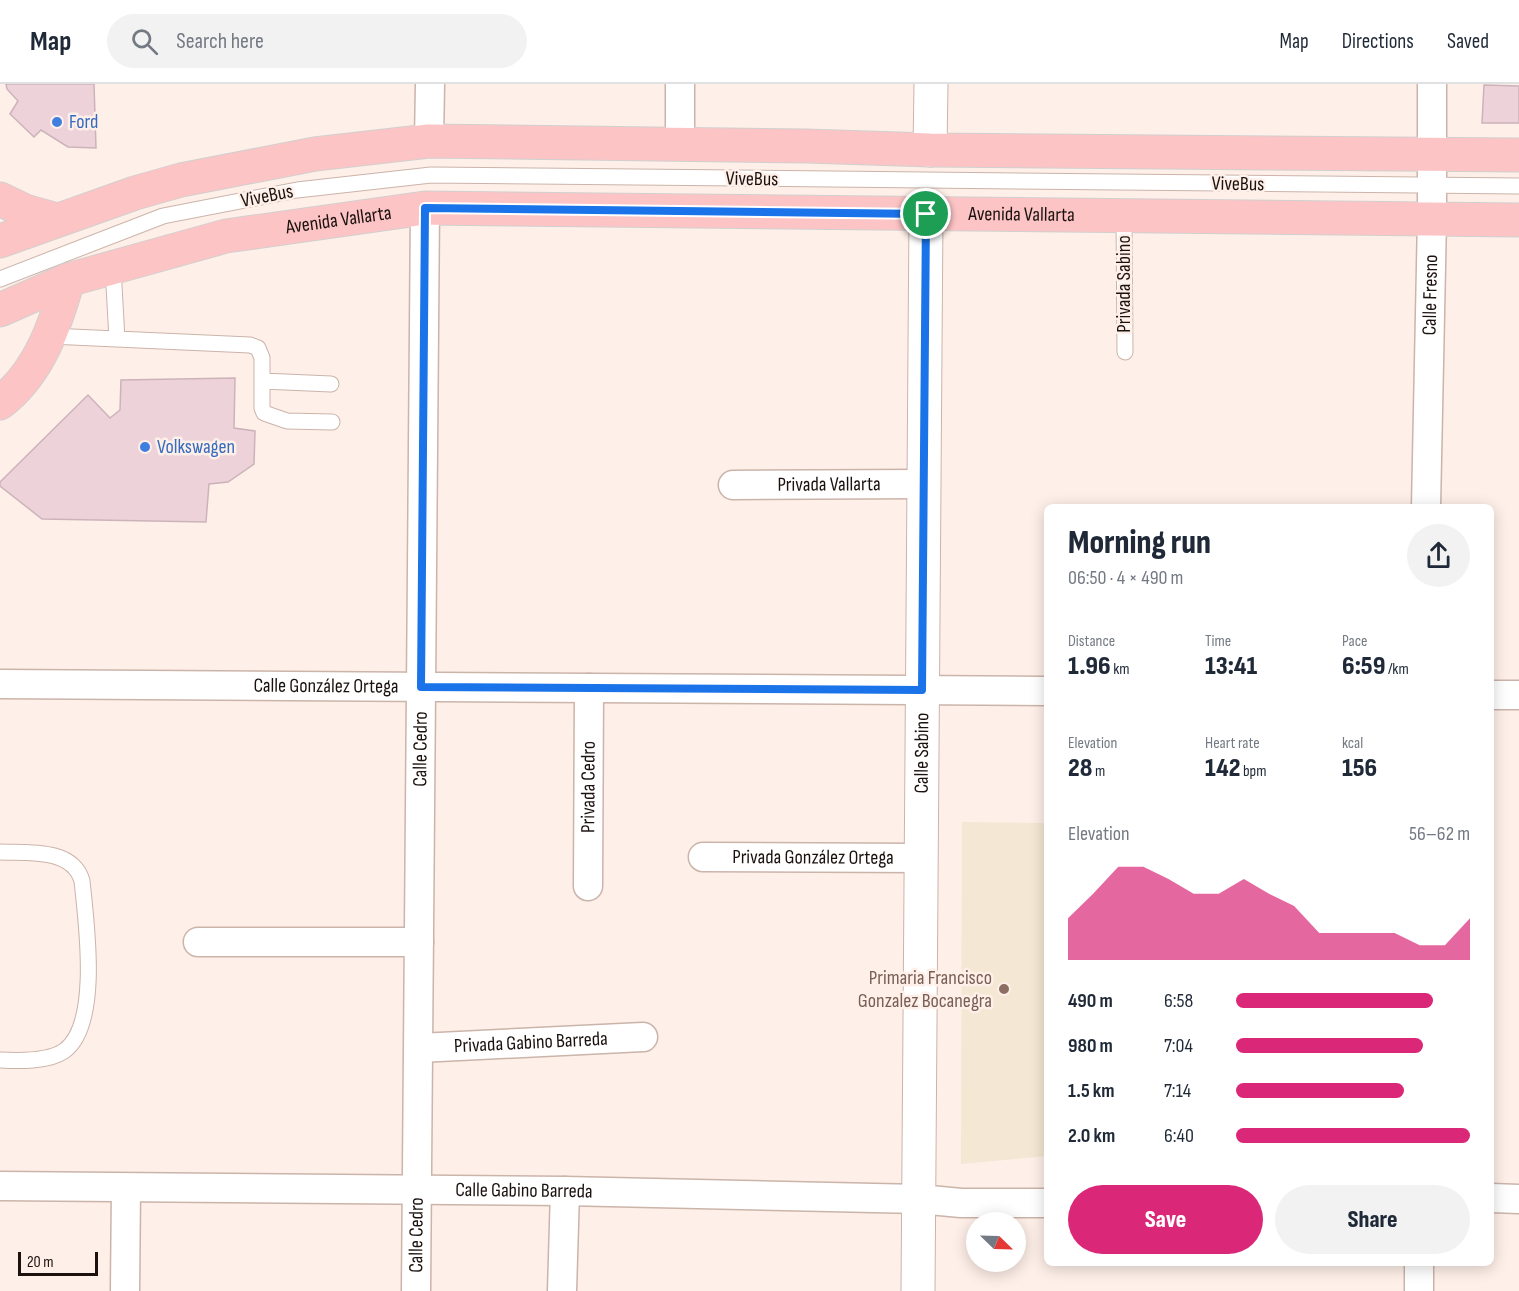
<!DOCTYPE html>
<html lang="en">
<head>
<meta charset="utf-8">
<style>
	body { margin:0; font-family:"Sofia Sans Condensed",sans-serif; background:#f2f2f3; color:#1f2937; height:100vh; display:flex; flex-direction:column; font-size:22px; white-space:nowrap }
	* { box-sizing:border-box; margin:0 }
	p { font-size:20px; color:#747a83 }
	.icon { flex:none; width:33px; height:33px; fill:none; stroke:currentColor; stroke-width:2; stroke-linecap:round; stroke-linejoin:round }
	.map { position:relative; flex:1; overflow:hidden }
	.sheet { position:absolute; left:1044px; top:420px; width:450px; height:762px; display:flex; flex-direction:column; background:#fff; border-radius:9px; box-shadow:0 3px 15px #0003 }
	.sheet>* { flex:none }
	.needle { width:39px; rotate:113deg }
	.tools { position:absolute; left:966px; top:1128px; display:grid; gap:12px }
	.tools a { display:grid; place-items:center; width:60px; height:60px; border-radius:50%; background:#fff; box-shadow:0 3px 15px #0003; font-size:30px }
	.scale { position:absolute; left:18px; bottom:15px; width:80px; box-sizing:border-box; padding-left:6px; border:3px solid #1b120f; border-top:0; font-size:16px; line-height:21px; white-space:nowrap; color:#1b120f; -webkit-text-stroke:4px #feefe8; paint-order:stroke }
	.pin { position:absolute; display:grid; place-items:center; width:51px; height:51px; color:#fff; margin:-26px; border:3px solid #fff; border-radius:50%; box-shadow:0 2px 6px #0007 }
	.round { display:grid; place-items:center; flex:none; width:63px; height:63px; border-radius:32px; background:#f2f2f3 }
	.head { display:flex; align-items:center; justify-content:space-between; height:102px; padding:0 24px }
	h1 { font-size:33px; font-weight:800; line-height:45px }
	.metrics { display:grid; grid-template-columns:repeat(3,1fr); gap:9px; height:102px; padding:6px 24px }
	.metrics div { display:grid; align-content:center }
	.metrics b { font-size:26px; font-weight:800 }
	.metrics small { font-size:16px; font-weight:400 }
	.metrics p { font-size:16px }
	.chart { height:168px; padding:12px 24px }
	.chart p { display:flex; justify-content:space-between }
	.chart svg { width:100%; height:108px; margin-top:6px; fill:#db2777; opacity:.7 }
	.primary-button { display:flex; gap:12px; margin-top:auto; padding:12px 24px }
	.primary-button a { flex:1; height:69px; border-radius:36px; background:#db2777; color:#fff; font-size:24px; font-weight:800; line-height:69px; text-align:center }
	.primary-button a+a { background:#f2f2f3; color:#1f2937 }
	ul { padding:0 24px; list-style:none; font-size:20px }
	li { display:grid; grid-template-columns:96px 72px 1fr; align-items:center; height:45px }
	li i { height:15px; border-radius:8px; background:#db2777 }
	header { display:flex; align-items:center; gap:36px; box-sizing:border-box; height:84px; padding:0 30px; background:#fff; border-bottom:2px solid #e0e1e3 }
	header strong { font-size:28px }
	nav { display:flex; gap:33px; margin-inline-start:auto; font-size:21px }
	.search { width:420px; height:54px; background:#f2f2f3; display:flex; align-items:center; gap:15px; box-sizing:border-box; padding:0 21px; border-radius:33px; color:#747a83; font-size:22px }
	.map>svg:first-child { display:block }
	.education { fill:#f4e7d3 }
	.building { fill:#edd2da; stroke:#ccb3ba; stroke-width:1.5 }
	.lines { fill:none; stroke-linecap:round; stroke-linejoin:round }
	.service-casing { stroke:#cbb4aa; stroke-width:17 }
	.minor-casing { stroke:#cbb4aa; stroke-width:31 }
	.tertiary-casing { stroke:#cbb4aa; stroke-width:35 }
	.primary-casing { stroke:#d1d0cf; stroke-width:35 }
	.service { stroke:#fff; stroke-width:15 }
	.minor { stroke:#fff; stroke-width:28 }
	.tertiary { stroke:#fff; stroke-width:33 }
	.primary { stroke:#fdc4c5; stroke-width:33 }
	.route-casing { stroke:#fff; stroke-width:12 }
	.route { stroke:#1a73e8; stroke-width:8 }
	.shop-dot { fill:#3f7fe0; stroke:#feefe8; stroke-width:2 }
	.education-dot { fill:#8d6e63; stroke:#feefe8; stroke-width:2 }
	.labels { text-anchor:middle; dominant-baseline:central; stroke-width:5; stroke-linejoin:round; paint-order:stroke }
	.shop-label { font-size:20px; fill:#366cbe; stroke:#feefe8; text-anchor:start }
	.street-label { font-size:20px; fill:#1b120f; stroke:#feefe8 }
	.education-label { font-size:20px; fill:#785e54; stroke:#feefe8; text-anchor:end }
</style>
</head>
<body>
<header>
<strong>Map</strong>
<div class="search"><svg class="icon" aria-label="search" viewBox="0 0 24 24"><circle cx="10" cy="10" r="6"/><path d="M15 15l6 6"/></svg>Search here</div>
<nav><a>Map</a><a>Directions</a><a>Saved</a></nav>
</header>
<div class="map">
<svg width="1519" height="1207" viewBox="0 0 1519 1207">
	<rect width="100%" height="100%" fill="#feefe8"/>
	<path class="education" d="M962,738l85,1v333l-86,8z"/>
	<path class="building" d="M6,0h88l2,64 -28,-1 -27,-17 -7,7 -24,-23 8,-13 -11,-12z
		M1484,1l35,1v37h-37z
		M235,294l-1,50 21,3 -1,33 -26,18 -19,2 -3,38 -164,-3 -42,-33v-4l88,-87 22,23 10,-8 1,-30z"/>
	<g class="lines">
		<g class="service-casing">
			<path id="service" d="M1124,133l1,135
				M113,184l4,71
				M0,195l163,-63 134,-26 134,-15 1088,11
				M50,252l200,9 8,3 4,10v50l2,5 23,8 45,1
				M262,297l69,3
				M0,768c28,1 73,-4 82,29 4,40 19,144 -18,170 -16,11 -46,10 -64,9"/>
		</g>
		<g class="minor-casing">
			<g id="minor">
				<path d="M429,57l1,-57"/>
				<path d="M680,61v-61"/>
				<path id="s1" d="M733,401l191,-1"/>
				<path id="s2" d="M1426,423l6,-289v-134"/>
				<path id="s3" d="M0,600l1047,7"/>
				<path d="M1491,611h28"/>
				<path id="s4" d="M703,773l218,1"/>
				<path id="s5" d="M588,802l1,-198"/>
				<path d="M198,858h221"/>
				<path id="s6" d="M419,964l224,-11"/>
				<path id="s7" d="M0,1102l565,5 354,8 42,4h86"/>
				<path d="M1491,1114l28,1"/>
				<path d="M125,1207l1,-103"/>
				<path id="s8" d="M416,1207l9,-1083"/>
				<path d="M562,1207l3,-100"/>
				<path d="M1419,1207v-28"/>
			</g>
		</g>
		<g class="tertiary-casing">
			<g id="tertiary">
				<path d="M930,66l1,-66"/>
				<path id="s9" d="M918,1207l8,-1077"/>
			</g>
		</g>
		<g class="primary-casing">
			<g id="primary">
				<path d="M0,115l25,12 32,9"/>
				<path d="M0,157l135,-48 46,-13 134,-26 114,-13 377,5 124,4 589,5"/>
				<path id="s10" d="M0,226l68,-30 158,-44 199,-28 1094,12"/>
				<path d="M0,319c39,-30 55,-77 68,-123"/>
			</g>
		</g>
		<use href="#service" class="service"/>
		<use href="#minor" class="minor"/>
		<use href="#tertiary" class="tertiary"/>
		<use href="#primary" class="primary"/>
	</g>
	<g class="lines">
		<g class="route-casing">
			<path id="route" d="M425,124l501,6 -4,476 -501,-3z"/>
		</g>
		<use href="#route" class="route"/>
	</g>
	<g class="shop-dot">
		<circle cx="57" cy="38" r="6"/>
		<circle cx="145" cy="363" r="6"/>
	</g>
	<circle class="education-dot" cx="1004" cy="905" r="6"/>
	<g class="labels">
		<g class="shop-label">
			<text x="69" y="38">Ford</text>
			<text x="157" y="363">Volkswagen</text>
		</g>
		<g class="street-label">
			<text transform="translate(752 95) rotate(1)">ViveBus</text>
			<text transform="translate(1238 100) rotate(1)">ViveBus</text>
			<text transform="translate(267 112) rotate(-11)">ViveBus</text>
			<text stroke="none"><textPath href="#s10" startOffset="1036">Avenida Vallarta</textPath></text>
			<text stroke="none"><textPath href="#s10" startOffset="352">Avenida Vallarta</textPath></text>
			<text transform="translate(1124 200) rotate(-90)">Privada Sabino</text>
			<text stroke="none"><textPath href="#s2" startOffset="212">Calle Fresno</textPath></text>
			<text stroke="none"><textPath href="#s1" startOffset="96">Privada Vallarta</textPath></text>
			<text stroke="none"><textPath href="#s3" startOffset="326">Calle González Ortega</textPath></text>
			<text stroke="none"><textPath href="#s8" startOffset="542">Calle Cedro</textPath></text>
			<text stroke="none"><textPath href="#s9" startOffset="538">Calle Sabino</textPath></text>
			<text stroke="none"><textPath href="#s5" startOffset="99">Privada Cedro</textPath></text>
			<text stroke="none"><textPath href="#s4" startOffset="110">Privada González Ortega</textPath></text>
			<text stroke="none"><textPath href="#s6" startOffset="112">Privada Gabino Barreda</textPath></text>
			<text stroke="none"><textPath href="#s7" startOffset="524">Calle Gabino Barreda</textPath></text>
			<text stroke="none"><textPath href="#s8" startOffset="56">Calle Cedro</textPath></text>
		</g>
		<g class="education-label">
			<text x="992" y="894">Primaria Francisco<tspan x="992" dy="23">Gonzalez Bocanegra</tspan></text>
		</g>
	</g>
</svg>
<div class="tools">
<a><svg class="needle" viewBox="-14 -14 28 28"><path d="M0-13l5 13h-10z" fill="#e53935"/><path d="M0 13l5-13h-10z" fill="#747a83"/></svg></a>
</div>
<div class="scale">20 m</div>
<div class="pin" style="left:926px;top:130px;background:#1e9e55"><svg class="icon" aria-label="arrive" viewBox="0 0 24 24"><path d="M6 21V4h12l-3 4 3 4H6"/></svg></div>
<section class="sheet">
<div class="head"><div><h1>Morning run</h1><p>06:50 · 4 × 490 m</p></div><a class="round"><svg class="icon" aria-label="share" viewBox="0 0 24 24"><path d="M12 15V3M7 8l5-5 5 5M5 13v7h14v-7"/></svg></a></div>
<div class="metrics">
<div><p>Distance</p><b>1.96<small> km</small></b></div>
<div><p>Time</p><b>13:41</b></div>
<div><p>Pace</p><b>6:59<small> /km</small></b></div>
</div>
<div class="metrics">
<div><p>Elevation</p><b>28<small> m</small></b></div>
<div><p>Heart rate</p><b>142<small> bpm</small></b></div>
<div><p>kcal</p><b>156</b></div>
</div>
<div class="chart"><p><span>Elevation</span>56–62 m</p>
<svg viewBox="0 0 160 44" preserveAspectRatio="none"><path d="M0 44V27L10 17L20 6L30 6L40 11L50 17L60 17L70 11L80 17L90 22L100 33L110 33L120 33L130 33L140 38L150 38L160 27V44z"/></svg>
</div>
<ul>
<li><b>490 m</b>6:58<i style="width:84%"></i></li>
<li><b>980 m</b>7:04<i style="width:80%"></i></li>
<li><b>1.5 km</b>7:14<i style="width:72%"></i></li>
<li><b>2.0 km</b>6:40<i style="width:100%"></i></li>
</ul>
<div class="primary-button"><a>Save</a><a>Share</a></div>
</section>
</div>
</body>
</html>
